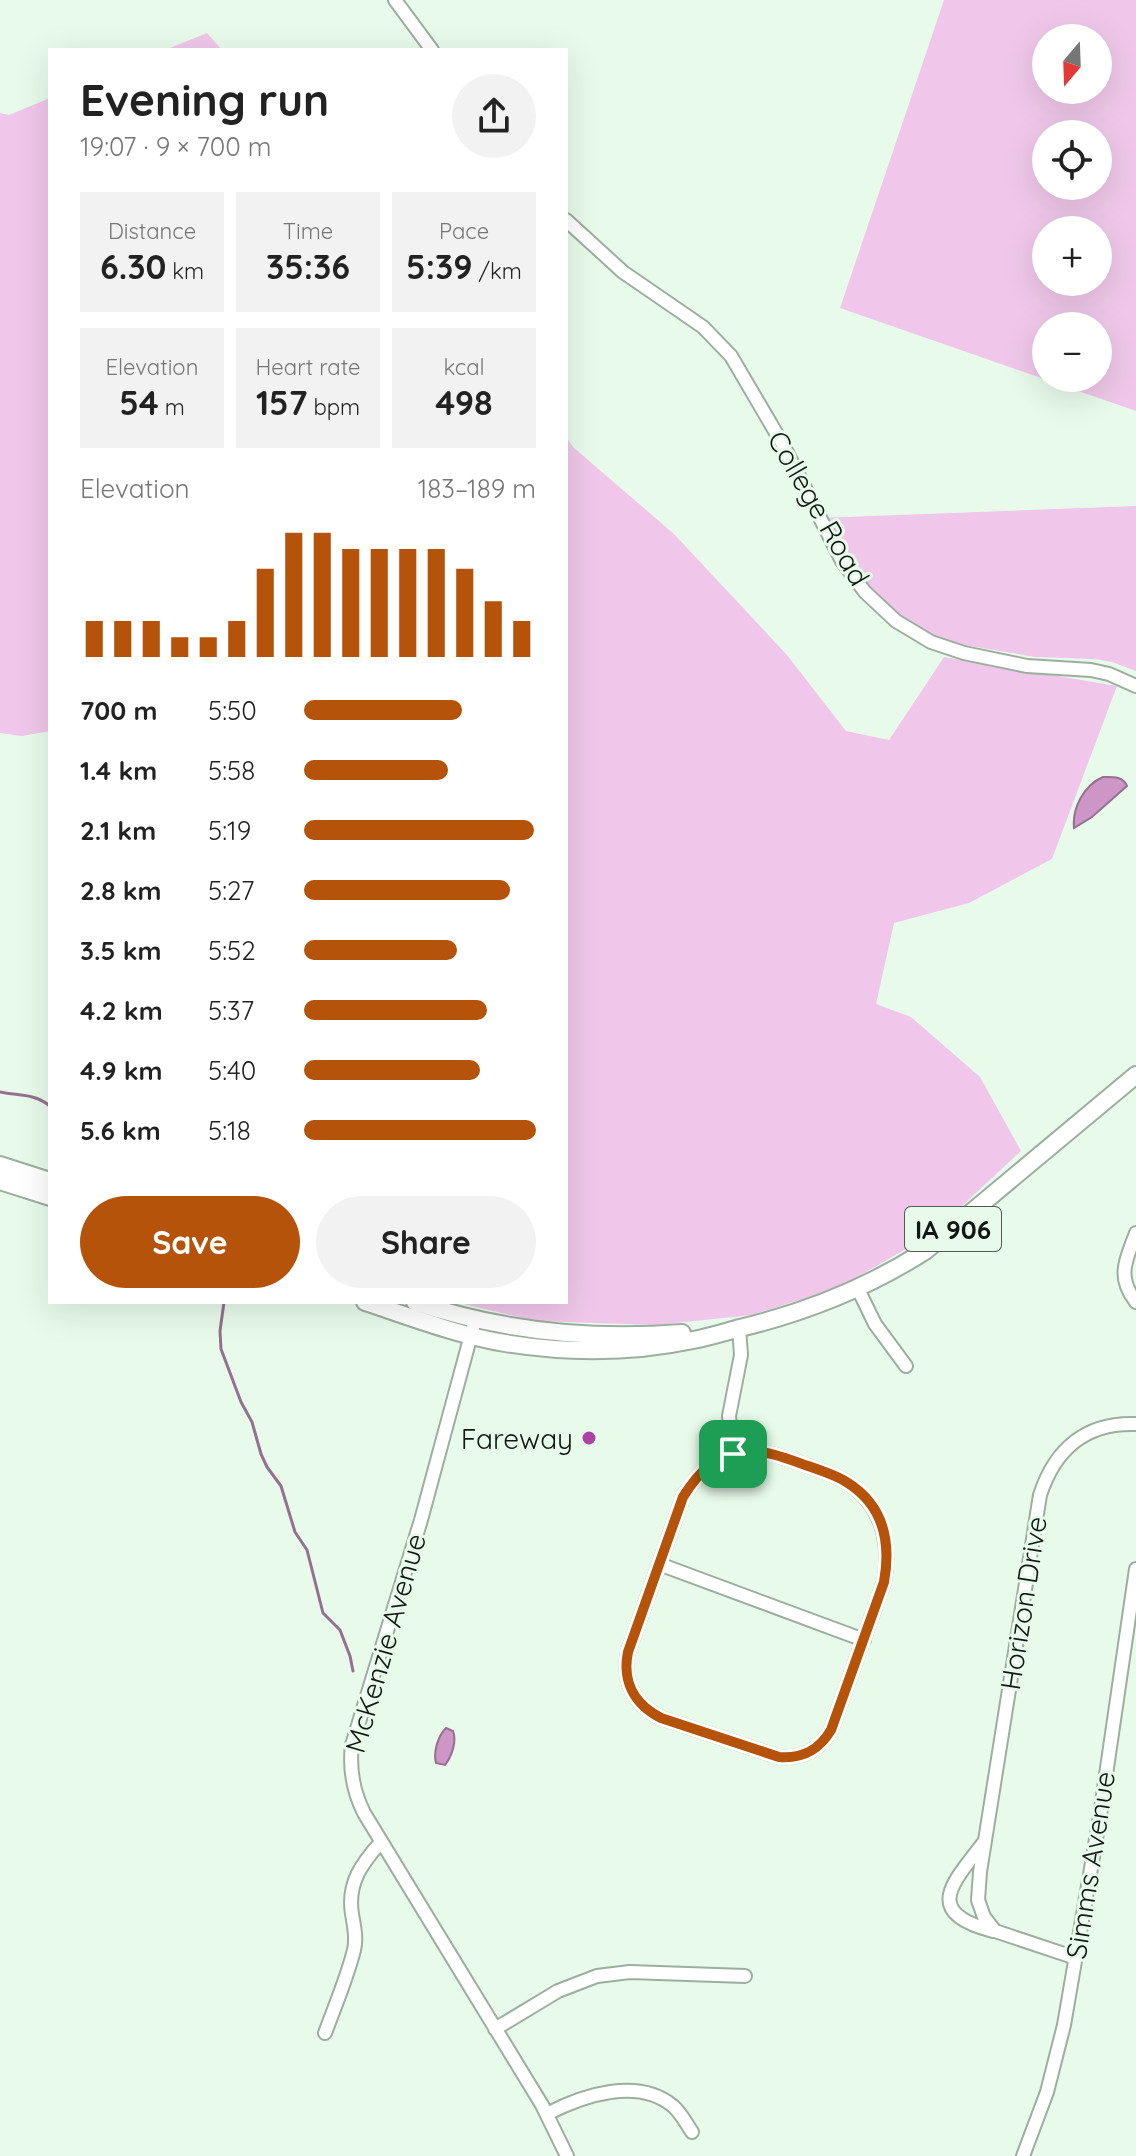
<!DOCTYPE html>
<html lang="en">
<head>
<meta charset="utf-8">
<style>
	body { margin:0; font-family:Quicksand,sans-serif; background:#f2f2f2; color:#222; height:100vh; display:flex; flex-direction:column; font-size:30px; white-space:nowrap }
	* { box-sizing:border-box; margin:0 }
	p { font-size:26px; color:#767676 }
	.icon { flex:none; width:44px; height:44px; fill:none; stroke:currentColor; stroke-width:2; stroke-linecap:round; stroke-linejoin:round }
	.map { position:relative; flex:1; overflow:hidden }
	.panel { position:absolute; left:48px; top:48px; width:520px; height:1256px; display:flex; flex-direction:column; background:#fff; border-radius:0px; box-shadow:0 8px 32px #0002 }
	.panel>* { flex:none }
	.needle { width:52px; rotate:199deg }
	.tools { position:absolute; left:1032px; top:24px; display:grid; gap:16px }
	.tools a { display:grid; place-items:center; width:80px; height:80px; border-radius:50%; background:#fff; box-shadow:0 8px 32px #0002; font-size:40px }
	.pin { position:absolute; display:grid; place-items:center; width:68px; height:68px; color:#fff; margin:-34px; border-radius:16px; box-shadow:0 4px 12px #0006 }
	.round { display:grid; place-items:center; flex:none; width:84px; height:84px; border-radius:42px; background:#f2f2f2 }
	.head { display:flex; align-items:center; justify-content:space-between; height:136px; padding:0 32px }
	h1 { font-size:44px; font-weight:700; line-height:60px }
	.stats { display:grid; grid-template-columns:repeat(3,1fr); gap:12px; height:136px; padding:8px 32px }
	.stats div { display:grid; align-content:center; border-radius:0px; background:#f2f2f2; text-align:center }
	.stats b { font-size:34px; font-weight:700 }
	.stats small { font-size:22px; font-weight:400 }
	.stats p { font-size:22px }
	.chart { height:224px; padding:16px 32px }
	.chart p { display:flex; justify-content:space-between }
	.chart svg { width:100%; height:144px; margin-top:8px; stroke:#b45309; stroke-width:6 }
	.cta { display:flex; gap:16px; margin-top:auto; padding:16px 32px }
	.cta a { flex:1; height:92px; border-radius:48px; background:#b45309; color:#fff; font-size:32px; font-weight:700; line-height:92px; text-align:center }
	.cta a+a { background:#f2f2f2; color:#222 }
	ul { padding:0 32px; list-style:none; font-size:26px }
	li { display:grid; grid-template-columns:128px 96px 1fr; align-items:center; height:60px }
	li i { height:20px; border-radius:10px; background:#b45309 }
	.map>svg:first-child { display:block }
	.green { fill:#f0c7ea; fill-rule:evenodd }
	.water { fill:#cd96c6; stroke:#957090; stroke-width:2 }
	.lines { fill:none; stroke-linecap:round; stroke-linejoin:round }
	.stream { stroke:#957090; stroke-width:3 }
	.minor-casing { stroke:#9cae9f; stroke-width:16 }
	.major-casing { stroke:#9cae9f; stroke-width:20 }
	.minor { stroke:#fff; stroke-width:12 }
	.major { stroke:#fff; stroke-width:16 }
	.route-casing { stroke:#fff; stroke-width:16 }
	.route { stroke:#b45309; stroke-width:10 }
	.poi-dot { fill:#ac42a4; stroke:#e8fbeb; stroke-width:3 }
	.labels { text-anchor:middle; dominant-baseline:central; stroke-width:6; stroke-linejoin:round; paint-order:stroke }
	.shield { fill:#e8fbeb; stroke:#525b53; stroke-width:2 }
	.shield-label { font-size:26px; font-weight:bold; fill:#111712 }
	.street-label { font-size:28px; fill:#111712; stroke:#e8fbeb }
	.poi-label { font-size:28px; fill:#111712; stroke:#e8fbeb; text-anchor:end }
</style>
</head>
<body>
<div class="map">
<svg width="1136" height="2156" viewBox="0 0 1136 2156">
	<rect width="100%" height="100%" fill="#e8fbeb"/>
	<path class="green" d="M944,0h192v411l-296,-103zM1098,38v52h-52v-52zM1098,134v52h-52v-52zM1046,230h52v52h-52zM1046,326h52v52h-52z
		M207,33l15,17h-57z
		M50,98v633l-28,5 -22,-3v-620l9,2z
		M566,437l7,10 101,87 113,121 59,76 43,9 55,-83 173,29 -65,173 -83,44 -75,20 -18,81 35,13 69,60 41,74 -89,83 -92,53 -88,28 -96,10 -121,-4 -79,-19h110z
		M1136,506v165l-24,-9 -17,-3 -60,-2 -112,-19 -71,-61 -32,-59z"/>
	<path class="water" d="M1103,777c10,0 20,-1 24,9l-35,31 -18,11c-2,-20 10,-43 29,-51z
		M446,1728l7,3c4,10 -1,25 -8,34l-9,-2c-3,-11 2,-27 10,-35z"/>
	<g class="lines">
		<path class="stream" d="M0,1092c18,4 34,1 50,14
			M224,1302l-4,29 1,18 20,53 11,20 9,32 6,13 14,19 14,46 12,18 16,63 17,17 10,26 3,15"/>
		<g class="minor-casing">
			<path id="minor" d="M395,0l37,50
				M566,220l57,52 80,55 28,29 51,87 60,118 23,31 31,29 35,21 33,11 63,13 64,4 18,4 27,12
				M1136,1233c-10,27 -20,43 0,69
				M858,1289l17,35 31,42
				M475,1320l-54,200 -69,225c-3,25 1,46 12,68l178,292 25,51
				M748,1451c21,0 40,8 60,15 14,5 28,9 40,17 35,23 43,61 36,99l-53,148c-12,20 -28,29 -52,27l-118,-39c-27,-14 -39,-37 -33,-66l55,-155c16,-26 34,-42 65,-46z
				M733,1454l-4,-38 12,-61 -2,-27
				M659,1564l205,76
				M984,1842c-31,41 -63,70 9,89
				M1076,1958l-81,-27 -11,-14 -6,-17 2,-28 60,-377c15,-46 46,-73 96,-71
				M495,2029l63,-38 39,-15 33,-4 115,4
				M325,2033c10,-27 22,-55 29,-83 3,-12 0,-24 -2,-36 -5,-31 10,-51 29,-72
				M547,2114c36,-19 91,-37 126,-8 8,7 13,17 19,26
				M1023,2156l24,-64 17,-67 36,-209 36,-247"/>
		</g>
		<g class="major-casing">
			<path id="major" d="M0,1165l50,16
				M0,1181l50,16
				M365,1302c46,15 92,33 140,41 62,10 127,10 188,-3 16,-3 32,-8 47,-12 67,-16 127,-40 185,-77l211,-176
				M415,1302c86,29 176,38 267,31"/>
		</g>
		<use href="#minor" class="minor"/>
		<use href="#major" class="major"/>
	</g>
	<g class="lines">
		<g class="route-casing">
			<path id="route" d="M748,1451c21,0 40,8 60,15 14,5 28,9 40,17 36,23 43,60 36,99l-53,148c-12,20 -28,29 -52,27l-118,-39c-27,-14 -39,-37 -33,-66l55,-155c17,-27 32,-42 65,-46z"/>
		</g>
		<use href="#route" class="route"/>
	</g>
	<circle class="poi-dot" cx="589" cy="1438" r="8"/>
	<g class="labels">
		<rect class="shield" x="905" y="1207" width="96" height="44" rx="6"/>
		<g class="shield-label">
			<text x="953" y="1229">IA 906</text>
		</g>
		<g class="street-label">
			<text transform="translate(819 508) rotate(60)">College Road</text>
			<text transform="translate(1023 1603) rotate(-81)">Horizon Drive</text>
			<text transform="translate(385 1643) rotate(-74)">McKenzie Avenue</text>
			<text transform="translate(1090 1865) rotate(-81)">Simms Avenue</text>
		</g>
		<g class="poi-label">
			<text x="573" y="1438">Fareway</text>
		</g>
	</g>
</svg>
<div class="tools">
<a><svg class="needle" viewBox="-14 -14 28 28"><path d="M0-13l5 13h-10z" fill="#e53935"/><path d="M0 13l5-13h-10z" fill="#767676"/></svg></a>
<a><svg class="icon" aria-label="locate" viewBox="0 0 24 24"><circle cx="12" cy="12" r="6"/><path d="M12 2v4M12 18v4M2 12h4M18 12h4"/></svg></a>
<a>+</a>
<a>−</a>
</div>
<div class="pin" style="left:733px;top:1454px;background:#1e9e55"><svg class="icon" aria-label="arrive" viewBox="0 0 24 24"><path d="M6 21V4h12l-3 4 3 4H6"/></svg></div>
<section class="panel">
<div class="head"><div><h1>Evening run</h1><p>19:07 · 9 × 700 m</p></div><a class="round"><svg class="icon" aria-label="share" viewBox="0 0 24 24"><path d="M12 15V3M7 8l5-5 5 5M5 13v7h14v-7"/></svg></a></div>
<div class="stats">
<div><p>Distance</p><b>6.30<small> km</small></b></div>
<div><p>Time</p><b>35:36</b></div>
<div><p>Pace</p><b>5:39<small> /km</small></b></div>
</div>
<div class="stats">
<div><p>Elevation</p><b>54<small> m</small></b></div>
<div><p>Heart rate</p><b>157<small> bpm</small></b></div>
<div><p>kcal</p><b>498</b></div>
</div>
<div class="chart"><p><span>Elevation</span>183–189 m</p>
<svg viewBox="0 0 160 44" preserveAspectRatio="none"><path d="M5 44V33M15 44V33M25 44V33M35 44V38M45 44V38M55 44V33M65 44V17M75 44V6M85 44V6M95 44V11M105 44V11M115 44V11M125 44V11M135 44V17M145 44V27M155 44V33"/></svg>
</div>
<ul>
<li><b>700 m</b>5:50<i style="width:68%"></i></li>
<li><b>1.4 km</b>5:58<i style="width:62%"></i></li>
<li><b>2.1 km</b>5:19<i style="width:99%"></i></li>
<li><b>2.8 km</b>5:27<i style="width:89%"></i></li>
<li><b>3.5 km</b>5:52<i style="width:66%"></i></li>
<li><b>4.2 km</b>5:37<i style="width:79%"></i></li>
<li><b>4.9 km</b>5:40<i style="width:76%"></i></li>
<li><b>5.6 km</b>5:18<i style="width:100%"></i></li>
</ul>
<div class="cta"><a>Save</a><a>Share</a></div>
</section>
</div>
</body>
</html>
